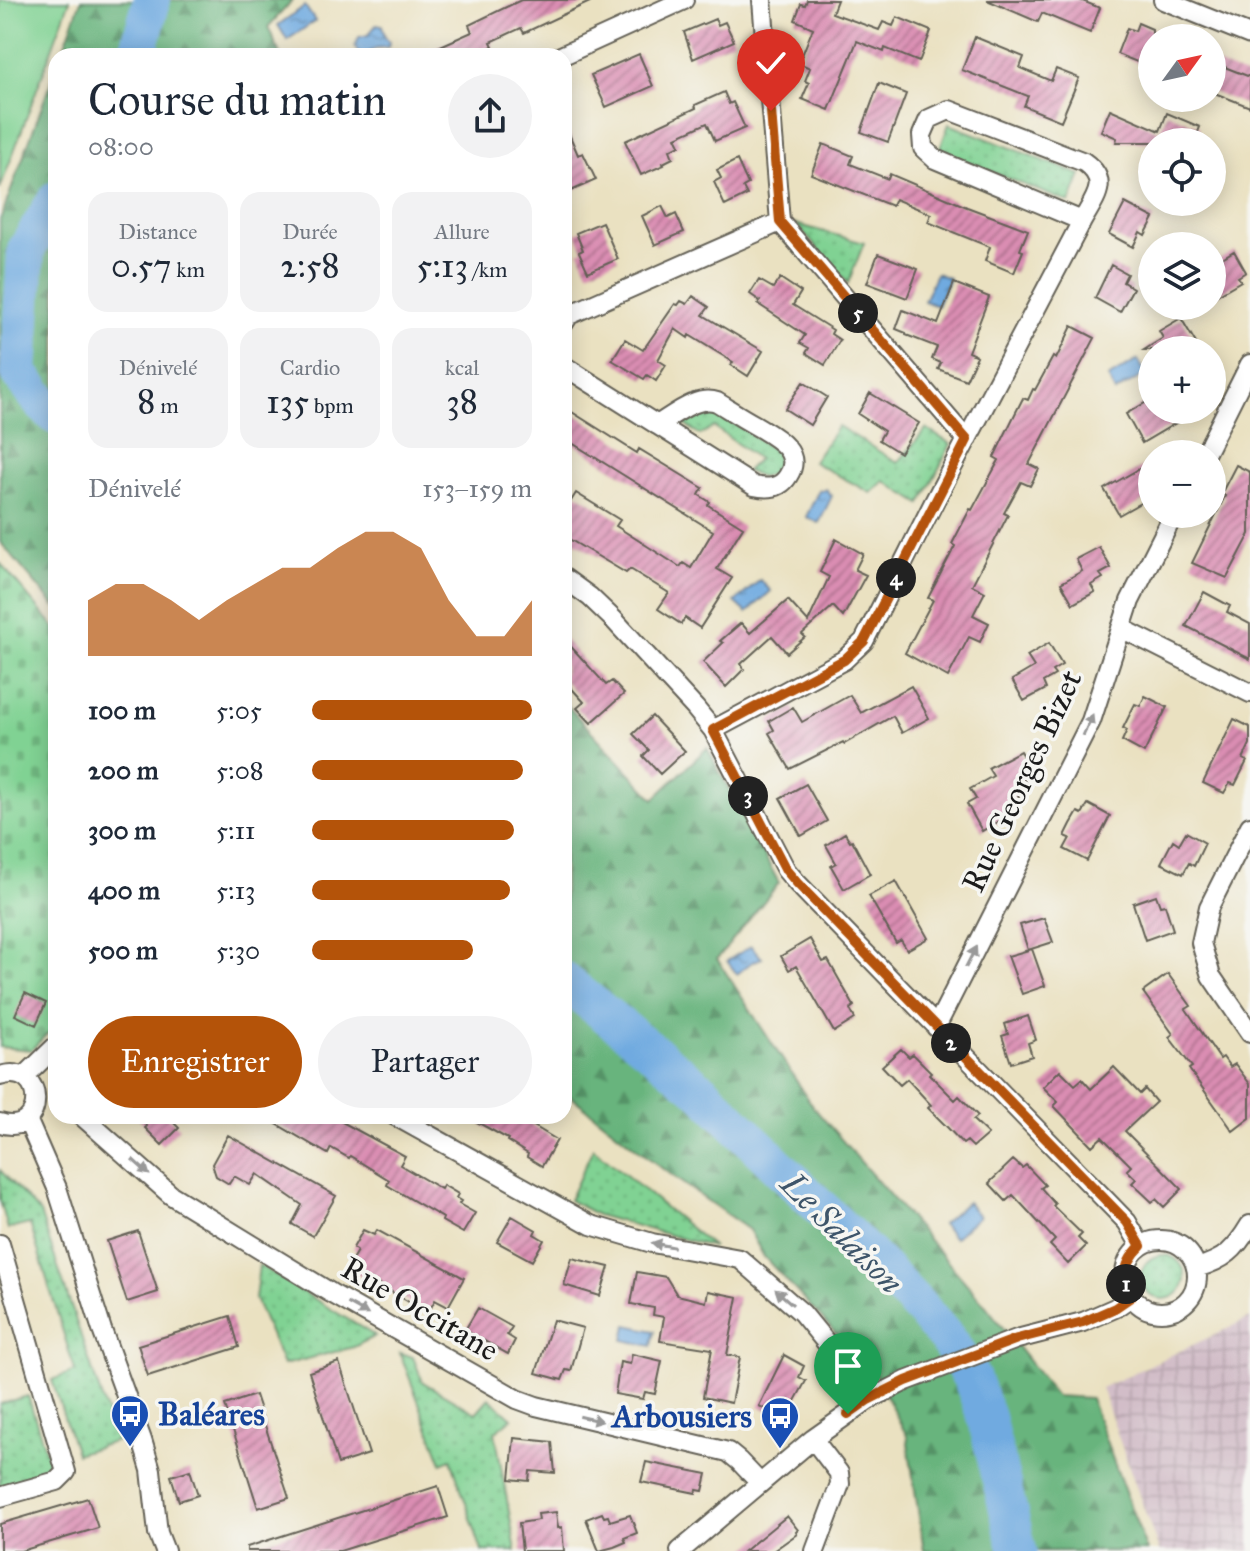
<!DOCTYPE html>
<html lang="fr">
<head>
<meta charset="utf-8">
<style>
	body { margin:0; font-family:"IM FELL Great Primer",serif; background:#f2f2f3; color:#1f2937; height:100vh; display:flex; flex-direction:column; font-size:30px; white-space:nowrap }
	* { box-sizing:border-box; margin:0 }
	p { font-size:26px; color:#747a83 }
	.icon { flex:none; width:44px; height:44px; fill:none; stroke:currentColor; stroke-width:2; stroke-linecap:round; stroke-linejoin:round }
	.map { position:relative; flex:1; overflow:hidden }
	.drawer { position:absolute; left:48px; top:48px; width:524px; height:1076px; display:flex; flex-direction:column; background:#fff; border-radius:24px; box-shadow:0 4px 20px #0003 }
	.drawer>* { flex:none }
	.needle { width:52px; rotate:57deg }
	.tools { position:absolute; left:1138px; top:24px; display:grid; gap:16px }
	.tools a { display:grid; place-items:center; width:88px; height:88px; border-radius:50%; background:#fff; box-shadow:0 4px 20px #0003; font-size:40px }
	.pin { position:absolute; display:grid; place-items:center; width:68px; height:68px; color:#fff; margin:-82px -34px; border-radius:50% 50% 50% 0; rotate:-45deg; box-shadow:0 0 8px #0007 }
	.pin .icon { rotate:45deg }
	.km { position:absolute; width:40px; height:40px; margin:-20px; border-radius:50%; background:#222; color:#fff; font-size:22px; line-height:40px; text-align:center }
	.round { display:grid; place-items:center; flex:none; width:84px; height:84px; border-radius:42px; background:#f2f2f3 }
	.head { display:flex; align-items:center; justify-content:space-between; height:136px; padding:0 40px }
	h1 { font-size:44px; font-weight:600; line-height:60px }
	.figures { display:grid; grid-template-columns:repeat(3,1fr); gap:12px; height:136px; padding:8px 40px }
	.figures div { display:grid; align-content:center; border-radius:20px; background:#f2f2f3; text-align:center }
	.figures b { font-size:34px; font-weight:600 }
	.figures small { font-size:22px; font-weight:400 }
	.figures p { font-size:22px }
	.chart { height:224px; padding:16px 40px }
	.chart p { display:flex; justify-content:space-between }
	.chart svg { width:100%; height:144px; margin-top:8px; fill:#b45309; opacity:.7 }
	.button { display:flex; gap:16px; margin-top:auto; padding:16px 40px }
	.button a { flex:1; height:92px; border-radius:48px; background:#b45309; color:#fff; font-size:32px; font-weight:600; line-height:92px; text-align:center }
	.button a+a { background:#f2f2f3; color:#1f2937 }
	ul { padding:0 40px; list-style:none; font-size:26px }
	li { display:grid; grid-template-columns:128px 96px 1fr; align-items:center; height:60px }
	li i { height:20px; border-radius:10px; background:#b45309 }
	.map>svg:first-child { display:block }
	.industrial { fill:url(#industrial-grid) }
	.grass { fill:url(#grass-dots); stroke:#4e7758; stroke-width:2 }
	.forest { fill:url(#forest-firs); stroke:#42684c; stroke-width:2 }
	.cemetery { fill:url(#cemetery-stones); stroke:#4e7758; stroke-width:2 }
	.pitch { fill:#80d293; stroke:#4e7758; stroke-width:2 }
	.water { fill:url(#water-ripples); stroke:#46637e; stroke-width:2 }
	.lines { fill:none; stroke-linecap:round; stroke-linejoin:round }
	.river { stroke:#70aae0; stroke-width:38 }
	.building { fill:url(#building-hatch) }
	.street-casing { stroke:#646156; stroke-width:22 }
	.street { stroke:#fff; stroke-width:18 }
	.oneway { fill:#999 }
	.route-casing { stroke:#fff; stroke-width:16 }
	.route { stroke:#b45309; stroke-width:10 }
	.labels { text-anchor:middle; dominant-baseline:central; stroke-width:7; stroke-linejoin:round; paint-order:stroke }
	.street-label { font-size:32px; fill:#1c1c1c; stroke:#f6f6f2 }
	.transit-label { font-size:32px; font-weight:bold; fill:#164399; stroke:#f6f6f2; text-anchor:start }
	.water-label { font-size:34px; font-style:italic; fill:#3e556a; stroke:#f6f6f2 }
</style>
</head>
<body>
<div class="map">
<svg width="1250" height="1551" viewBox="0 0 1250 1551">
	<defs>
		<pattern id="industrial-grid" width="8" height="8" patternUnits="userSpaceOnUse" patternTransform="scale(2)"><rect width="8" height="8" fill="#d2bdc8"/><path d="M0 4h8M4 0v8" fill="none" stroke="#b4a2ab"/></pattern>
		<pattern id="grass-dots" width="8" height="8" patternUnits="userSpaceOnUse" patternTransform="scale(2)"><rect width="8" height="8" fill="#80d293"/><path d="M2 2h.1M6 6h.1" fill="none" stroke="#6eb47e" stroke-width="1.8" stroke-linecap="round"/></pattern>
		<pattern id="forest-firs" width="22" height="20" patternUnits="userSpaceOnUse" patternTransform="scale(2)"><rect width="22" height="20" fill="#68b47d"/><path d="M5 1l3.5 6h-7zM16 11l3.5 6h-7z" fill="#559266"/></pattern>
		<pattern id="cemetery-stones" width="16" height="16" patternUnits="userSpaceOnUse" patternTransform="scale(2)"><rect width="16" height="16" fill="#80d293"/><path d="M2 7V4a2 2 0 0 1 4 0v3zM10 15v-3a2 2 0 0 1 4 0v3z" fill="#6eb47e"/></pattern>
		<pattern id="water-ripples" width="26" height="14" patternUnits="userSpaceOnUse" patternTransform="scale(2)"><rect width="26" height="14" fill="#70aae0"/><path d="M2 4q2-2 4 0t4 0M15 11q2-2 4 0t4 0" fill="none" stroke="#5b8ab5"/></pattern>
		<pattern id="building-hatch" width="6" height="6" patternUnits="userSpaceOnUse" patternTransform="scale(2)"><rect width="6" height="6" fill="#da8db2"/><path d="M-1 1l2-2M0 6l6-6M5 7l2-2" fill="none" stroke="#b07290"/></pattern>
	</defs>
	<rect width="100%" height="100%" fill="#f6f6f2"/>
	<filter id="ink" filterUnits="userSpaceOnUse"><feTurbulence type="fractalNoise" baseFrequency=".0125" numOctaves="2"/><feDisplacementMap in="SourceGraphic" scale="16" xChannelSelector="R" yChannelSelector="G"/><feConvolveMatrix kernelMatrix="1 2 1 2 8 2 1 2 1" color-interpolation-filters="sRGB"/></filter>
	<filter id="wash" filterUnits="userSpaceOnUse"><feTurbulence type="fractalNoise" baseFrequency=".006" numOctaves="4" result="noise"/><feDisplacementMap in="SourceGraphic" scale="32" xChannelSelector="R" yChannelSelector="G"/><feGaussianBlur stdDeviation="1.8" result="paint"/><feColorMatrix in="noise" values="0 0 0 0 0 0 0 0 0 0 0 0 0 0 0 0 0 1.4 0 .05"/><feComposite in="paint" operator="in"/></filter>
	<g filter="url(#wash)">
		<rect width="100%" height="100%" fill="#eae1c1"/>
		<path class="industrial" d="M1250,1318v233h-91l-58,-163z"/>
		<path class="grass" d="M949,124l132,51 -11,28 -131,-52z
			M796,224l68,19 -16,40z
			M712,409l65,43v21l-15,4 -16,-6 12,-12 -44,-32 -14,8 -17,-12z
			M838,426l60,37 28,-34 25,15 -30,60 -37,-23 -13,12 -58,-31z
			M593,1148l120,99 -116,-32 -28,-15z
			M0,1170l40,43 76,228 -40,13 -24,-74 23,-9 -45,-147 -22,5 -8,-29z
			M1141 1277a22 22 0 1 1 44 0a22 22 0 1 1-44 0Z
			M259,1265l116,71 -21,11 -71,18 -28,-66z
			M400,1353l13,4 10,25 53,31 13,-15 23,20 -17,14 21,119h-34l-31,-92 -9,4z
			M28,1396l24,75 -52,16v-83z"/>
		<path class="forest" d="M81,0h212l-25,27 13,29h-220z
			M56,68v540l-56,-66v-322z
			M564,702l90,97 53,-51 72,135 -62,76 97,149 172,198 70,90 34,2 57,153h-223l-17,-115 -32,-61 -111,-118 -15,-27 -81,-57 -104,-82z"/>
		<path class="cemetery" d="M0,563l56,66v396l-25,25 -31,-3z"/>
		<path class="pitch" d="M0,0h70l-70,189z"/>
		<path class="water" d="M305,6l10,15 -28,19 -9,-15z
			M377,24l5,1 3,12 4,5 -1,5 -12,1 -12,8 -5,-2 -4,-7 4,-10 9,-2z
			M936,273l13,5 -12,28 -13,-5z
			M1138,360l8,14 -31,18 -7,-14z
			M826,489l6,7 -13,27 -13,-6 13,-27 3,1z
			M760,580l11,11 -24,22 -12,-11z
			M751,946l11,12 -10,4 -15,12 -10,-13z
			M967,1202l12,14 -25,22 -12,-14z
			M627,1325l28,6 -3,15 -28,-6z"/>
		<g class="lines">
			<path class="river" d="M137,56l15,-56
				M56,200l-30,50 -7,123 25,32 12,11
				M564,981l140,112 177,174 43,45 24,28 24,39 14,38 32,134"/>
		</g>
		<g id="blocks">
			<path class="building" d="M521,0h73l-70,33 -3,-5 -30,14 2,4 -19,10h-56l54,-24 -3,-7z
				M807,0h30l-5,13 47,17 4,-8 10,4 4,-9 34,14 -12,31 -34,-14 -1,4 -27,-11 -28,69 -27,-11 7,-16 -4,-2 5,-13 -11,-5 14,-35 -18,-8 6,-16 4,1z
				M987,0h93l20,8 -10,25 -48,-20 -4,9z
				M715,19l3,6 7,-3 9,19 -41,18 -9,-27z
				M1138,23l14,6v39l-35,-14 10,-26 8,3z
				M975,37l49,20 -4,11 31,13 5,-12 23,9 -18,43 -37,-15 4,-10 -66,-26z
				M639,54l14,32 -47,21 -15,-32z
				M1212,62l38,15v30l-38,-15z
				M879,83l27,11 -18,48 -27,-10z
				M724,92l5,12 4,-2 12,26 -30,13 -8,-18 -31,14 4,8 -10,5 3,8 -10,5 1,2 -23,10 -16,-34 71,-33 -1,-3z
				M1110,109l50,22 7,-18 33,14 -6,15h-78l1,-4 -16,-7z
				M564,122l14,33 5,-2 13,27 -32,14z
				M823,144l30,12 -3,8 38,15 2,-5 77,33 61,23 -8,20 3,1 -9,22 -29,-12 5,-14 -62,-25 3,-8 -36,-15 -3,7 -81,-32z
				M737,160l11,24 -5,3 4,8 -22,11 -11,-24 7,-4 -4,-8z
				M1125,203l29,15 -9,17 -5,-3 -7,15 -24,-13z
				M662,206l6,12 8,-4 8,18 -29,13 -13,-29z
				M602,222l16,37 -30,13 -9,-20 4,-2 -7,-17z
				M1234,251l12,21 -8,5 3,4 -29,17v-34z
				M878,254l40,15 -11,29 -40,-15z
				M1111,265l16,9 -4,8 10,6 -13,24 -25,-14z
				M780,278l21,14 -8,13 40,25 -2,4 9,6 -15,25 -19,-12 3,-5 -9,-5 5,-8 -47,-31 2,-3 -10,-7 9,-14 14,8z
				M954,283l35,14 -21,55 9,4 -11,24 -28,-11 3,-6 -9,-4 5,-12 -31,-12v-2l-10,-4 7,-19 35,14z
				M693,296l16,11 -6,8 60,36 -15,25 -17,-11 2,-3 -44,-27 -1,3 -13,-9 -17,31 8,5 -10,16 -9,-6 -3,4 -32,-19 13,-21 18,11 32,-46 3,1 3,-4 6,3z
				M1181,318l19,32h-56l19,-12 -4,-7z
				M1072,326l23,12 -66,126 10,5 -9,17 -9,-4 -17,31 4,2 -36,70 13,7 -12,23 16,8 -9,19 -11,-5 -21,40 -43,-24 28,-53 -5,-2 27,-52 -3,-2 18,-35 2,1 27,-50 -5,-3 21,-43 8,-16 5,2 5,-11 2,1 18,-33 3,2z
				M803,382l24,15 -17,28 -25,-16z
				M870,393l49,30 -19,30 -21,-13 5,-9 -26,-17z
				M1152,399v11h46l-56,33 -16,-29z
				M564,407l73,46 2,-4 64,39 -4,7 11,7 -2,3 35,22 -26,42 15,9 -32,50 -15,-10 -4,6 -23,-15 11,-16 -39,-24 -4,4 -62,-37v-24l12,-19 44,27 -4,6 64,41 3,-4 8,5 22,-37 -149,-93z
				M1146,465l6,12v6l-9,5 6,10 -30,17 -15,-26z
				M1236,465l14,7v62l-23,44 -35,-15 33,-67 -4,-2z
				M836,539l27,15 -8,16 11,5 -23,42 -10,-11 -31,28 3,3 -18,16 -15,-17 -31,28 3,5 -18,18 -23,-25 20,-19 -3,-2 21,-18 9,10 38,-33 20,22 21,-45 -9,-5z
				M1099,547l12,21 -11,6 3,4 -12,7 4,7 -22,12 -12,-21 21,-12 -6,-12z
				M1204,592l26,14 -3,6 23,12v35l-64,-33z
				M564,639l42,46 6,-4 12,13 -33,29 -14,-15 7,-6 -20,-22z
				M1049,643l13,22 -10,6 3,4 -12,7 3,7 -22,12 -12,-21 22,-13 -7,-11z
				M911,686l18,32 -27,15 -9,-17 -49,28 -1,-2 -53,27 -21,-36 5,-3 -5,-9 24,-14 9,15 48,-27 11,18z
				M1145,696l22,11 -23,46 -22,-12 5,-11 -4,-2 12,-24 5,2z
				M652,716l33,35 -25,23 -17,-18 6,-6 -16,-16z
				M1234,719l16,8v17l-7,15 4,2 -12,24 -5,-2 -6,10 -21,-10z
				M1020,751l12,21 -9,5 4,8 -10,6 2,5 -11,6 5,11 -31,18 -15,-27 9,-5 -6,-10 23,-13 -5,-8z
				M806,784l21,37 -26,15 -21,-38z
				M1088,804l22,12 -23,45 -23,-12 6,-11 -5,-2 6,-12 7,-12 4,2z
				M1186,832l19,11 -11,23 -5,-3 -6,11 -22,-11 12,-23 6,4z
				M845,833l5,8 2,-1 18,34 -26,15 -13,-23 5,-3 -10,-18z
				M896,881l32,57 -21,12 -6,-10 -5,3 -27,-47z
				M1156,895l4,11 5,-1 8,25 -28,10 -12,-37z
				M1044,918l9,24 -25,8 -8,-25z
				M810,939l13,23 5,-2 26,46 -4,3 5,10 -21,13 -38,-66 -7,4 -8,-14z
				M1032,949l13,37 -23,8 -14,-38z
				M1168,974l23,32 -5,3 34,50 3,-2 7,10 5,-3 15,20v34l-17,13 -44,-62 3,-2 -23,-30 4,-3 -30,-42z
				M25,993l21,10 -10,22 -21,-10z
				M1028,1016l8,24 -8,3 4,13 -21,7 -9,-27 6,-2 -3,-10z
				M901,1049l8,8 4,-3 18,18 -2,2 26,26 4,-4 19,20 -5,4 15,14 -15,13 -6,-6 -4,3 -17,-18 -18,-18 3,-3 -24,-26 -7,6 -18,-19z
				M1114,1067l26,27 5,-5 11,13 -31,29 57,58 -18,18 -8,-8 -4,3 -20,-19 4,-4 -9,-9 4,-4 -29,-29 -10,9 -38,-40 4,-4 -15,-15 17,-17 15,15 7,-6 9,10z
				M136,1116h31l12,12 -17,17 -17,-17 2,-2z
				M263,1116h68l74,40 -5,9 41,24 2,-4 15,9 -2,4 5,3 -2,3 16,9 -12,20 -21,-12 1,-3 -56,-33 2,-5 -39,-24 -1,2 -18,-10 -3,6z
				M466,1116h51l40,24 -15,26 -15,-9 1,-3 -21,-13 1,-2z
				M228,1135l108,61 -23,40 -21,-12 10,-19 -45,-31 -7,11 -16,-9 -5,8 -13,-8 -4,-12z
				M1013,1160l9,8 4,-3 19,20 -4,3 14,16 -2,2 29,28 -4,4 8,8 -18,18 -18,-19 5,-5 -42,-45 -7,6 -17,-18z
				M512,1216l24,14 -2,4 10,6 -12,21 -35,-19z
				M363,1230l11,5 3,-5 87,48 -16,29 -13,-7 -7,13 -57,-33 -1,2 -23,-14 10,-17 -4,-3z
				M138,1231l20,61 -31,10 -20,-61z
				M572,1258l37,9 -9,29 -36,-11z
				M637,1272l29,5 11,18 29,7 2,-11 30,6 -11,58 13,2 -9,46 -28,-6 9,-48 -52,-8 4,-24 -11,-2 1,-7 -23,-4z
				M478,1308l34,19 -5,8 8,5 -7,14 -43,-24z
				M230,1316l9,31 -91,29 -10,-31z
				M553,1320l30,8 -12,43 -5,-1 -4,10 -26,-7z
				M632,1354l30,7 -7,33 -10,-2 -2,7 -28,-5 5,-32 10,2z
				M784,1355l20,11 -5,11 7,4 -21,38 -26,-13z
				M339,1362l30,92 -31,10 -29,-92z
				M255,1395l34,103 -31,10 -33,-103z
				M514,1438l38,4 3,31 -25,-2 -1,10 -19,-2z
				M646,1462l61,12 -4,17 -6,-1 -1,3 -55,-11z
				M190,1470l8,25 -19,6 -8,-25z
				M438,1486l10,31 -108,34h-93v-4z
				M88,1498l10,30 -77,23h-21v-27z
				M556,1512l2,16 4,-1 2,24h-42l-3,-28 20,-3 -1,-6z
				M602,1513l2,4 4,-1 2,5 20,-6 7,18 -13,5 2,4 -12,5 -15,4 -13,-32z
				M787,1516l11,14 -2,2 1,2 -24,17h-29z"/>
		</g>
	</g>
	<g filter="url(#ink)">
		<use href="#blocks" fill-opacity="0" stroke="#646156" stroke-width="2"/>
		<g class="lines">
			<g class="street-casing">
				<path id="street" d="M762,0l18,222 187,218
					M1163,0l87,35
					M561,56l123,-56
					M564,323l5,-8 211,-93
					M564,366l190,120c13,3 26,3 34,-10 16,-25 -15,-40 -33,-51 -13,-7 -25,-15 -38,-23 -20,-7 -43,13 -60,23
					M1205,454l45,-90
					M564,578l26,19 24,23 81,88 18,22 73,140 11,13 330,339 14,24
					M1121,628l129,65
					M713,730l131,-70 20,-19 70,-139 148,-281 -147,-62 -12,-11 -1,-13 7,-16 20,-9 135,52c27,19 11,36 -2,59
					M1250,826l-41,81 -8,36 10,33 39,57
					M936,1027l155,-306 39,-120 44,-87
					M0,1076c47,-15 47,62 0,47
					M24,1077l32,-31
					M82,1116l89,79 160,98 186,106 19,7 192,46 11,9 21,22
					M395,1116l196,109 61,18 88,16 62,54 40,49 26,38
					M27,1119l30,69 45,142 40,110 9,30 7,63 7,18
					M1125 1276a36 36 0 1 1 72 0a36 36 0 1 1-72 0Z
					M0,1244l66,228 -9,9 -57,16
					M1196,1268c29,-8 39,-18 54,-43
					M813,1439l26,34 1,11 -25,67
					M680,1551l133,-112 55,-39 38,-19 111,-42 66,-17 32,-14 16,-11"/>
			</g>
			<use href="#street" class="street"/>
		</g>
		<defs><path id="oneway-solid" d="M-6-.8H1V-3.2L6.5 0L1 3.2V.8H-6Z" transform="scale(2)"/></defs>
		<g class="oneway">
			<use href="#oneway-solid" transform="translate(1088 725) rotate(-66)"/>
			<use href="#oneway-solid" transform="translate(971 957) rotate(-63)"/>
			<use href="#oneway-solid" transform="translate(141 1167) rotate(42)"/>
			<use href="#oneway-solid" transform="translate(663 1245) rotate(-169)"/>
			<use href="#oneway-solid" transform="translate(784 1297) rotate(-139)"/>
			<use href="#oneway-solid" transform="translate(358 1309) rotate(29)"/>
			<use href="#oneway-solid" transform="translate(591 1419) rotate(13)"/>
		</g>
	</g>
	<g class="lines" filter="url(#ink)">
		<g class="route-casing">
			<path id="route" d="M771,111l9,111 187,218 -103,201 -20,19 -131,70 73,140 11,13 330,339 14,24c-16,15 -20,32 -10,51l-16,11 -32,14 -66,17 -111,42 -38,19 -20,14"/>
		</g>
		<use href="#route" class="route"/>
	</g>
	<defs>
		<g id="bus-pin" transform="scale(2)"><path d="M0 17L-7.5 6A9.5 9.5 0 1 1 7.5 6Z" fill="#1a4fb4" stroke="#f6f6f2"/><path d="M-5-6H5V4H4V6H2V4H-2V6H-4V4H-5ZM-3.5-4V0h7V-4ZM-3.5 1.2v1.5H-2V1.2ZM2 1.2v1.5H3.5V1.2Z" fill="#fff"/></g>
	</defs>
	<g fill-rule="evenodd">
		<use href="#bus-pin" x="130" y="1414"/>
		<use href="#bus-pin" x="780" y="1416"/>
	</g>
	<g class="labels">
		<g class="street-label">
			<text transform="translate(1022 781) rotate(-65)">Rue Georges Bizet</text>
			<text transform="translate(420 1309) rotate(30)">Rue Occitane</text>
		</g>
		<g class="transit-label">
			<text x="158" y="1414">Baléares</text>
			<text x="752" y="1416" text-anchor="end">Arbousiers</text>
		</g>
		<g class="water-label">
			<text transform="translate(842 1233) rotate(45)">Le Salaison</text>
		</g>
	</g>
</svg>
<div class="tools">
<a><svg class="needle" viewBox="-14 -14 28 28"><path d="M0-13l5 13h-10z" fill="#e53935"/><path d="M0 13l5-13h-10z" fill="#747a83"/></svg></a>
<a><svg class="icon" aria-label="locate" viewBox="0 0 24 24"><circle cx="12" cy="12" r="6"/><path d="M12 2v4M12 18v4M2 12h4M18 12h4"/></svg></a>
<a><svg class="icon" aria-label="layers" viewBox="0 0 24 24"><path d="M12 4l9 5-9 5-9-5zM3 14l9 5 9-5"/></svg></a>
<a>+</a>
<a>−</a>
</div>
<div class="pin" style="left:848px;top:1414px;background:#1e9e55"><svg class="icon" aria-label="arrive" viewBox="0 0 24 24"><path d="M6 21V4h12l-3 4 3 4H6"/></svg></div>
<div class="pin" style="left:771px;top:111px;background:#d93025"><svg class="icon" aria-label="check" viewBox="0 0 24 24"><path d="M5 12l5 5 9-10"/></svg></div>
<b class="km" style="left:1126px;top:1284px">1</b>
<b class="km" style="left:951px;top:1043px">2</b>
<b class="km" style="left:748px;top:796px">3</b>
<b class="km" style="left:896px;top:578px">4</b>
<b class="km" style="left:858px;top:313px">5</b>
<section class="drawer">
<div class="head"><div><h1>Course du matin</h1><p>08:00</p></div><a class="round"><svg class="icon" aria-label="share" viewBox="0 0 24 24"><path d="M12 15V3M7 8l5-5 5 5M5 13v7h14v-7"/></svg></a></div>
<div class="figures">
<div><p>Distance</p><b>0.57<small> km</small></b></div>
<div><p>Durée</p><b>2:58</b></div>
<div><p>Allure</p><b>5:13<small> /km</small></b></div>
</div>
<div class="figures">
<div><p>Dénivelé</p><b>8<small> m</small></b></div>
<div><p>Cardio</p><b>135<small> bpm</small></b></div>
<div><p>kcal</p><b>38</b></div>
</div>
<div class="chart"><p><span>Dénivelé</span>153–159 m</p>
<svg viewBox="0 0 160 44" preserveAspectRatio="none"><path d="M0 44V27L10 22L20 22L30 27L40 33L50 27L60 22L70 17L80 17L90 11L100 6L110 6L120 11L130 27L140 38L150 38L160 27V44z"/></svg>
</div>
<ul>
<li><b>100 m</b>5:05<i style="width:100%"></i></li>
<li><b>200 m</b>5:08<i style="width:96%"></i></li>
<li><b>300 m</b>5:11<i style="width:92%"></i></li>
<li><b>400 m</b>5:13<i style="width:90%"></i></li>
<li><b>500 m</b>5:30<i style="width:73%"></i></li>
</ul>
<div class="button"><a>Enregistrer</a><a>Partager</a></div>
</section>
</div>
</body>
</html>
